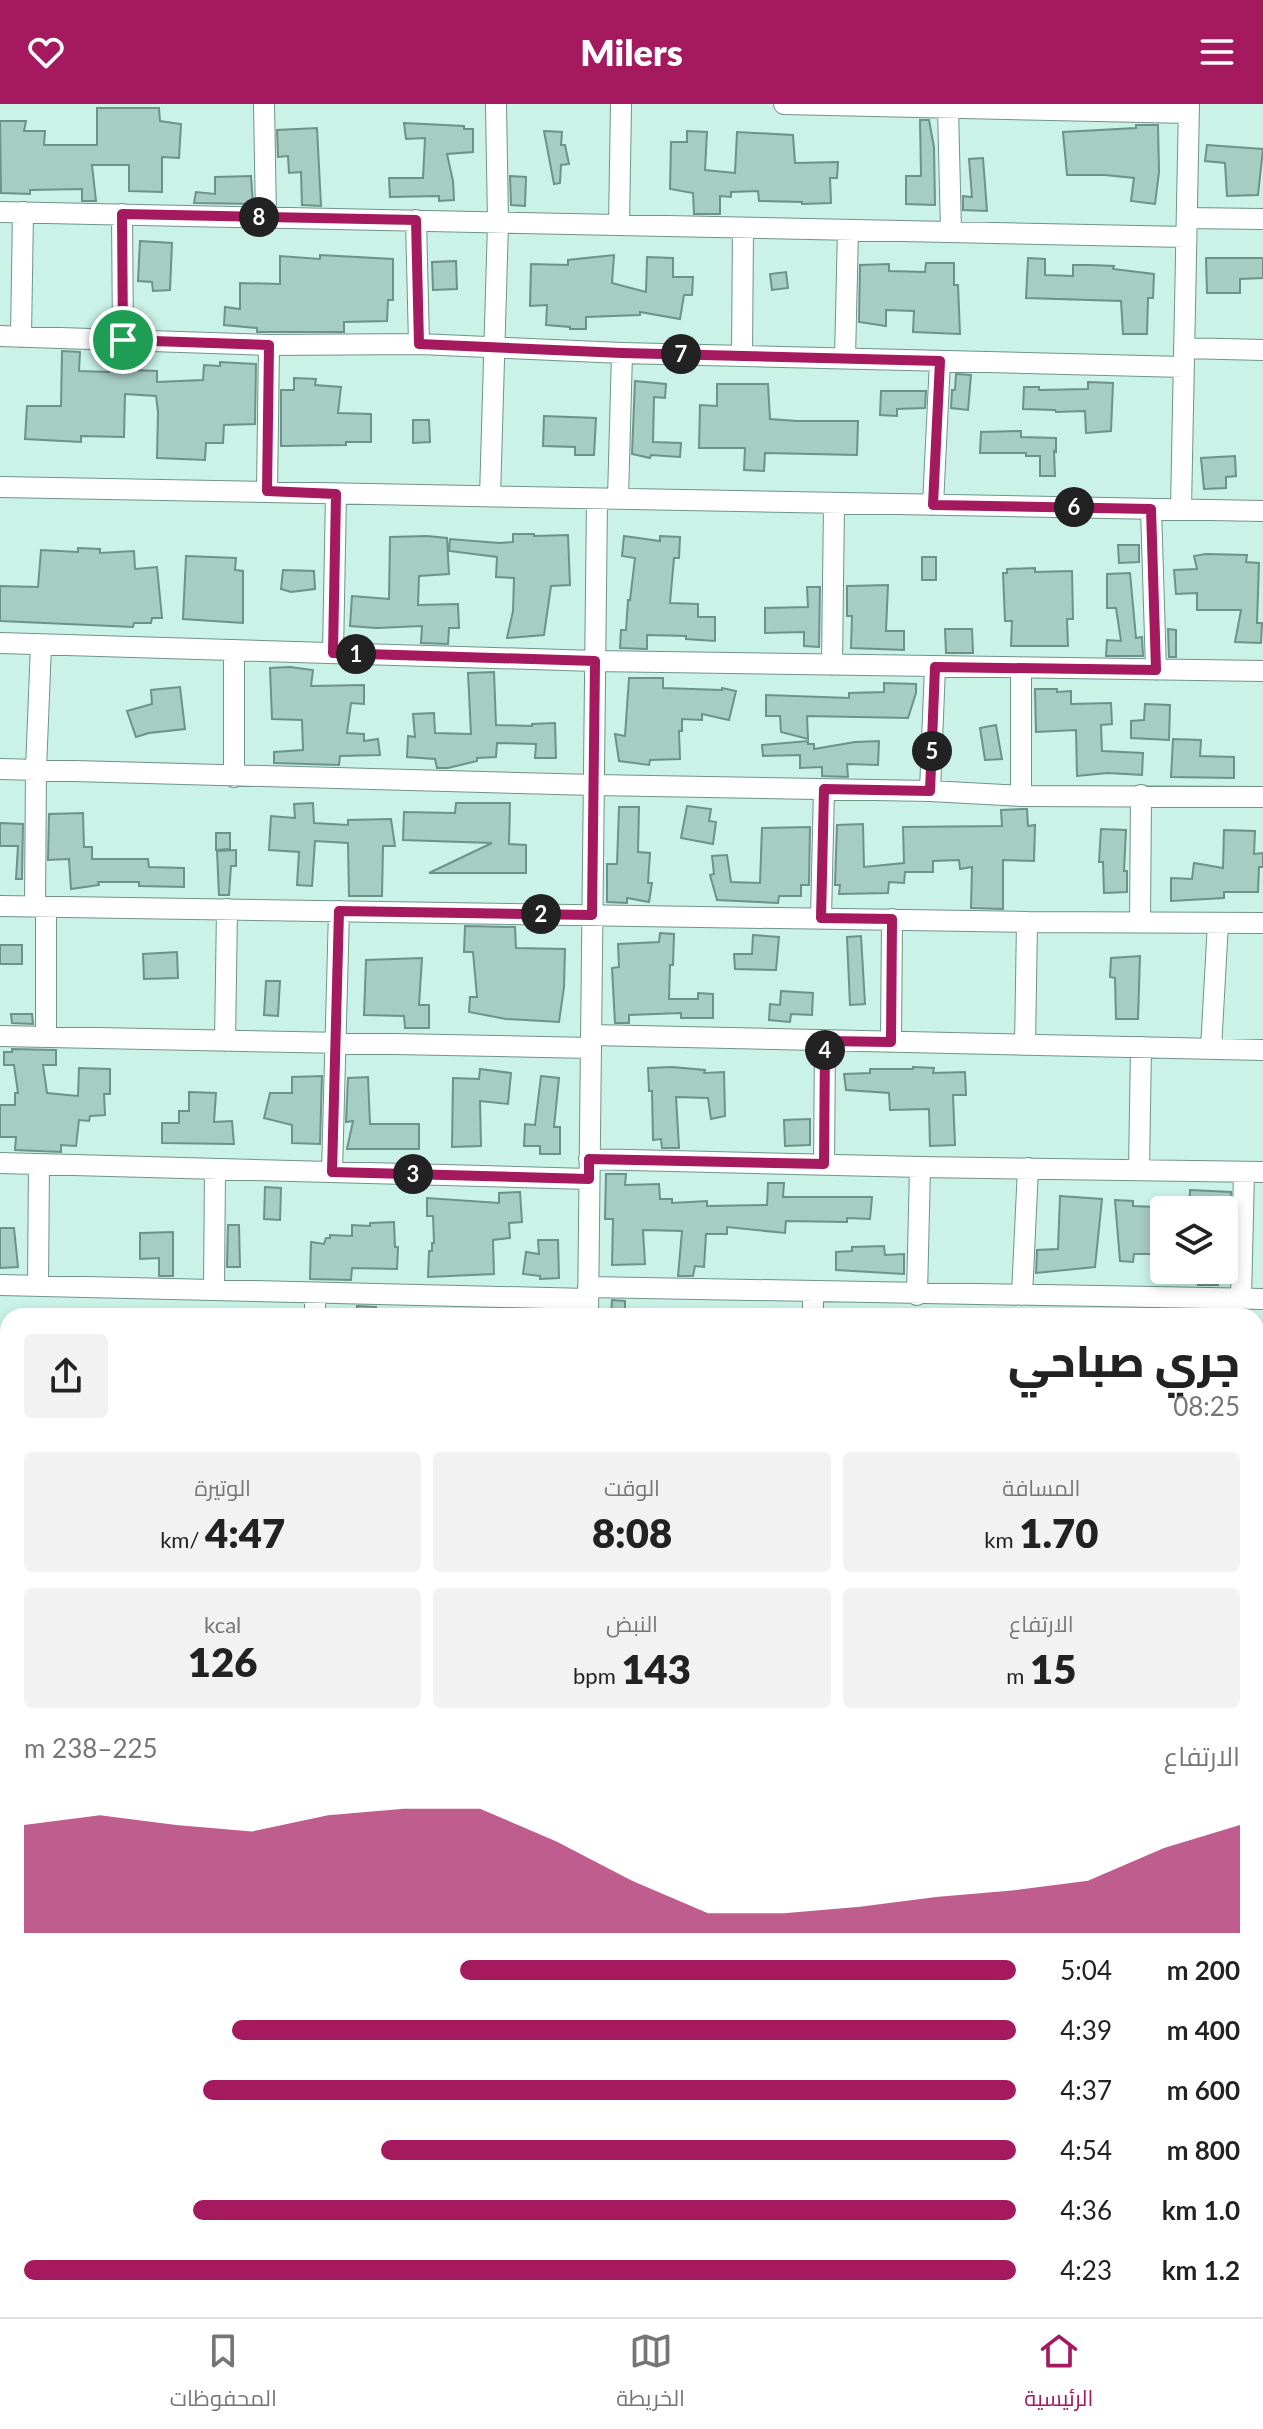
<!DOCTYPE html>
<html lang="ar">
<head>
<meta charset="utf-8">
<style>
	body { margin:0; font-family:Lato,Cairo,sans-serif; background:#f2f2f2; color:#222; direction:rtl; height:100vh; display:flex; flex-direction:column; font-size:30px; white-space:nowrap }
	* { box-sizing:border-box; margin:0 }
	p { font-size:26px; color:#767676 }
	.icon { flex:none; width:44px; height:44px; fill:none; stroke:currentColor; stroke-width:2; stroke-linecap:round; stroke-linejoin:round }
	.map { position:relative; flex:1; overflow:hidden; direction:ltr }
	.side { position:absolute; left:0px; top:1204px; width:1264px; height:1010px; display:flex; flex-direction:column; background:#fff; border-radius:24px 24px 0 0; box-shadow:0 4px 12px #0003; direction:rtl }
	.side>* { flex:none }
	.tools { position:absolute; left:1150px; top:1092px; display:grid; gap:16px }
	.tools a { display:grid; place-items:center; width:88px; height:88px; border-radius:8px; background:#fff; box-shadow:0 4px 12px #0003; font-size:40px }
	.pin { position:absolute; display:grid; place-items:center; width:68px; height:68px; color:#fff; margin:-34px; border:4px solid #fff; border-radius:50%; box-shadow:0 2px 8px #0007 }
	.km { position:absolute; width:40px; height:40px; margin:-20px; border-radius:50%; background:#222; color:#fff; font-size:22px; line-height:40px; text-align:center }
	.round { display:grid; place-items:center; flex:none; width:84px; height:84px; border-radius:8px; background:#f2f2f2 }
	.overview { display:flex; align-items:center; justify-content:space-between; height:136px; padding:0 24px }
	h1 { font-size:44px; font-weight:800; line-height:60px }
	.metrics { display:grid; grid-template-columns:repeat(3,1fr); gap:12px; height:136px; padding:8px 24px }
	.metrics div { display:grid; align-content:center; border-radius:8px; background:#f2f2f2; text-align:center }
	.metrics b { font-size:40px; font-weight:800 }
	.metrics small { font-size:22px; font-weight:400 }
	.metrics p { font-size:22px }
	.chart { height:224px; padding:16px 24px }
	.chart p { display:flex; justify-content:space-between }
	.chart svg { width:100%; height:144px; margin-top:8px; fill:#a5195f; opacity:.7 }
	ul { padding:0 24px; list-style:none; font-size:26px }
	li { display:grid; grid-template-columns:128px 96px 1fr; align-items:center; height:60px }
	li i { height:20px; border-radius:10px; background:#a5195f }
	header { display:flex; justify-content:space-between; align-items:center; height:104px; padding:0 24px; background:#a5195f; color:#fff; font-size:36px; font-weight:800 }
	.dock { display:flex; justify-content:space-around; align-items:center; height:112px; border-top:2px solid #e0e0e0; background:#fff; font-size:22px; color:#767676 }
	.dock a { display:grid; justify-items:center; gap:4px }
	.dock .active { color:#a5195f }
	.map>svg:first-child { display:block }
	.building { fill:#a6cdc2; stroke:#6d9289; stroke-width:2 }
	.lines { fill:none; stroke-linecap:round; stroke-linejoin:round }
	.minor-casing { stroke:#6f948a; stroke-width:22 }
	.minor { stroke:#fff; stroke-width:20 }
	.route-casing { stroke:#fff; stroke-width:16 }
	.route { stroke:#a5195f; stroke-width:10 }
</style>
</head>
<body>
<header><svg class="icon" aria-label="menu" viewBox="0 0 24 24"><path d="M4 6h16M4 12h16M4 18h16"/></svg>Milers<svg class="icon" aria-label="heart" viewBox="0 0 24 24"><path d="M12 20l-8-8c-3-5 5-10 8-4 3-6 11-1 8 4z"/></svg></header>
<div class="map">
<svg width="1263" height="2213" viewBox="0 0 1263 2213">
	<rect width="100%" height="100%" fill="#caf2e7"/>
	<path class="building" d="M97,4h62l1,13 21,3 -2,34 -17,-1v35l-33,-1v-26h-37l4,36h-14v-12l-52,1v4l-29,-1 -1,-72h26l-2,10h21l-1,14h53z
		M920,16h9l5,27 1,58 -29,-1v-28h15z
		M404,19l60,3v3h9v23l-26,2 6,27 1,19 -15,1v-5l-49,1 -1,-19h34l2,-40 -19,1z
		M1136,21h22l1,47 -4,32 -24,-3 3,-23 -29,-3h-38l-4,-43 73,-4z
		M317,24l4,78 -19,-1 -1,-33 -12,1 -1,-17 -10,1 -1,-27z
		M544,27l18,1 -1,13h4l4,19 -8,1 -1,18 -6,1z
		M687,27l20,1 -2,38 30,3 2,-41 56,3 2,28 43,-1 -1,16h-7l1,25 -29,1v-2l-43,-1 -1,-10 -27,1v5l-11,-1v18h-26l-1,-21 -23,-4 1,-47h16z
		M1207,41l56,4 -5,46 -31,1 -2,-33 -20,-2z
		M983,54l4,53 -24,-1v-14l9,1 -3,-38z
		M251,72l2,28 -59,-1 2,-11 19,2v-17z
		M510,72l16,1 -1,29 -14,-1z
		M140,137l32,2 -2,47 -17,1 -1,-9 -14,-1z
		M320,151l73,4v41h-5l-1,21 -43,1v10h-87v-4l-33,-3 1,-18 15,2v-26l40,1v-28l40,3z
		M614,151l-2,28 34,9 1,-35 26,1v19h20l-1,18h-8l-4,24 -40,-7v3l-54,2v12h-16v-2l-24,-2 1,-20 -17,1 1,-42 37,1v-5z
		M1028,154l17,1v16l28,1v-11h16l25,1 -1,3 41,5 -1,24h-5l-1,36h-24l-2,-33 -95,-3z
		M1206,154h57v20l-23,1v14h-33z
		M456,157l1,28 -24,1 -1,-28z
		M926,159h28v22h4l2,49 -47,-2 1,-21 -28,-1v16l-27,-4 1,-57 29,-1v7l36,1z
		M786,168l2,16 -16,2 -2,-16z
		M62,247l18,1 -1,19 30,1v-3l48,2v11l46,-2 1,-15 16,1v-4l36,2 -1,60 -31,1 -1,18h-17l-1,17 -48,-2 1,-46 -2,-16 -31,-2 -1,43 -43,-1v6l-56,-3 2,-33h34z
		M956,270l15,1 -3,35 -17,-2 1,-18h3z
		M294,274l22,1 -1,6 26,2 -3,26 33,1v28h-25v3l-65,1v-56h13z
		M635,277l31,3 -1,14 -11,-1 -1,45 28,1 -1,14 -29,-2 -1,3 -18,-4z
		M1088,278l25,1 -2,48 -25,2 -1,-22 -29,1 -1,-2 -32,-1 1,-22h15v3l49,-1z
		M717,280h51l2,35 27,2h61l-1,34 -92,-2 -1,18 -20,-1 1,-22h-46l1,-43 17,1z
		M881,287h45l-1,17 -28,1v7l-17,-1z
		M544,312l52,2 -2,37h-19v-8l-32,-1z
		M413,316h16l1,22 -17,1z
		M1021,327v6l35,1v14l-2,-1 1,25h-15v-20h-14v-3h-46l1,-21z
		M1235,352l1,20 -10,1v11l-22,1 -3,-31z
		M513,430h21v2l34,-1 2,50 -19,1 -7,49 -37,3 6,-27 1,-33 -18,-1 1,-20 -48,-6 1,-12 49,4 14,-1z
		M427,432l20,2 2,36 -30,2 -1,29 40,-1 1,24h-10l-1,16 -27,-1 1,-17 -46,2 -26,-2 2,-30 37,3 1,-62z
		M624,432l36,5v-5l20,1 -1,21h-5l-4,45 28,1v13h17v24l-29,-2v-3l-39,-1v14l-27,-1 1,-18h5l2,-30h2l5,-42 -13,-2z
		M1118,441h21v17l-20,1z
		M78,444l22,1v4l34,-2 1,18 22,-2 5,51h-10l-1,5h-17l-1,4 -133,-6v-35l38,1 3,-37 37,2z
		M1206,450l41,1 -1,7 13,1 -2,60h5l-1,20 -26,-1 6,-32h-44v-17l-21,1 -2,-24 23,-1 -3,-13z
		M186,452l50,2 -1,12 8,1v52l-60,-4z
		M922,453h14v23h-14z
		M1035,464v4l37,-1 1,48h-6l1,27h-57l1,-25h-7l-2,-48h4v-4z
		M283,466l31,1 1,18 -24,3 -10,-3z
		M1130,469l6,65 6,-1 1,19h-37l1,-16 14,1 -5,-33h-9v-34z
		M888,481l-2,46h18v19l-53,-2 1,-32h-5v-30z
		M807,483h13l-1,60 -15,-1v-14l-39,1v-25l43,-1z
		M945,525h27l1,24h-27z
		M1168,525l8,1v27h-7z
		M290,563l23,3 -2,16 53,-1v19l-13,-1 -4,30 17,1v7l14,-2 2,16 -40,1 -1,9 -65,-2v-11l29,-2 -1,-30 -30,-1 -2,-51z
		M494,568l2,53 36,1v-2l23,-1 1,35h-21l1,-14 -39,-1 -1,14 -19,1v3l-29,7h-11l-2,-9 -28,-2 1,-21 7,1 -2,-23 21,-1 1,20 36,1 -3,-61z
		M629,574h34v10l59,2v-2l14,3 -7,29 -27,-6v6l-20,-1v12h-3l1,28 -30,1 -1,5 -30,-4 -4,-27 10,2z
		M884,579l32,1v9l-8,25 -101,-2 1,23 -27,-7 -1,-16h-14v-21l83,3v-5l35,-1z
		M180,583l5,42 -36,4 -13,4 -9,-26 25,-7 -1,-14z
		M1035,585h22v3l14,-1v13l40,-1 1,21 -11,1 1,26 41,2 -1,22 -34,-2 -31,3 -1,-46 -40,2z
		M1145,600l25,1 -1,35 -38,-2v-17l13,-1z
		M996,621l6,34 -17,1 -5,-32z
		M1173,635l28,1 -1,16 34,1v21l-63,-1z
		M808,637v3h6v5l41,-7 24,-1 -1,24 -31,-1 1,13 -26,-1v-9l-22,1v-13l-37,1 -1,-11z
		M313,699l1,20 34,2v-5l43,-1 4,27h-12l-1,50h-33l-1,-53 -33,-2 -3,45 -15,-1 2,-33 -30,-2 2,-34 24,2 -1,-14z
		M456,699h54l-1,41 17,1v28h-97l63,-30 -89,-3 1,-28 51,1z
		M687,702l24,3 -2,12 7,1 -3,22 -32,-6z
		M619,703h20l-1,45 12,1 -2,30h4l-3,19 -22,-4v5l-20,-1v-38h10z
		M1024,705h3l1,17 7,-1 -1,36 -31,-1v49l-32,-1 1,-41 -12,2 -1,-9 -26,1v11h-28l-1,11 -15,-1 -1,11 -49,1 1,-9h-5l2,-60 26,-1 1,43 40,-4 -1,-36 99,-1 -1,-16z
		M83,709l1,34h8v12h56l1,8 35,1v19l-45,-1v-4h-41l1,3 -28,4 -2,-30 -21,1 1,-46z
		M0,719l23,1 -1,55h-6l2,-33h-18z
		M810,723l-1,58h-8v11h-22l-1,7 -61,-3 -7,-25 4,-1 -2,-18 15,-1 4,27 29,1 2,-55z
		M1101,725l25,1 -2,41h3v21l-23,1 -1,-31h-4z
		M1224,726l31,1 -1,23 9,-1v14h-4l-1,25h-34v6l-53,3v-23l21,1 2,-16 29,5z
		M216,729h14v16l-14,1z
		M236,746v16h-5l-2,29h-10l-2,-44z
		M465,822l50,1 1,21 49,1 -1,38 -5,35 -53,-3 -37,-7 1,-15h7l-4,-45h-9z
		M660,829l14,1 -1,31h-3l-1,34h29v-6l15,1v24h-32v-5l-52,2v8h-14l-3,-55 7,-1 -1,-23 41,-2z
		M753,831l26,2 -3,33 -41,-1 -1,-15h18z
		M861,832l4,68 -15,1 -3,-68z
		M0,841h22v19h-22z
		M177,848l1,26 -34,1 -1,-25z
		M1140,852l-2,63h-22l-1,-41 -5,-1 1,-19z
		M422,854l-3,47h10v23h-24l-1,-12 -40,-1 2,-55z
		M266,877h14l-2,35 -14,-1z
		M781,887l32,2 -1,22 -21,-1 -1,8 -21,-2 1,-16 10,1z
		M11,910h21l1,10 -21,-1z
		M12,945l44,1v15h-13l4,28 31,3 1,-28 31,1v25h-6l1,21 -15,1 -1,5 -10,-1 -3,26 -15,-1v7l-46,-2 1,-13h-16v-32h15v-12h3l-4,-28h-10v-13h8z
		M672,963l33,3 -1,3 20,-1 1,44 -14,3 -3,-21 -32,-1 3,51h-17l-1,-9 -8,1 -1,-49h-3l-1,-23z
		M913,963l21,1 -1,5 32,-1 1,23h-13l2,50 -25,1 -1,-37 -39,1 -1,-17 -43,-3 -2,-16 26,-1v-4h43z
		M480,965l31,4 -3,31 -28,-3 1,45 -29,1 1,-69 26,1z
		M322,972l-2,68 -28,-1v-18l-28,-7 6,-25h22v-16z
		M541,972l18,2 -5,49h6v27h-20v-8h-16l1,-22 10,1z
		M368,973l2,47h49v25h-72l6,-28 -7,1 2,-44z
		M189,988l27,1 -2,29 18,-1 2,23 -72,-1v-20h17v-12h10z
		M810,1015v26l-25,1 -1,-26z
		M606,1070h20l-1,11 34,-1 1,15h12v4l35,-2v5l60,-1 1,-22h16l-1,14h89l-2,22 -23,-1v4l-61,-1 -1,12 -58,-6v7h-21l-2,33 -9,-1 -2,10h-15l4,-45 -39,-1 2,34 -33,1 1,-46h-8z
		M265,1083l16,1 -1,32 -16,-1z
		M1190,1086l41,2 -1,18h-41z
		M520,1088l2,30 -13,1 1,15 -17,2 1,34 -66,3 1,-26h3v-8h2l-1,-27h-6v-18l72,5v-10z
		M1060,1092l42,3 -7,68 -59,6 1,-23 21,-1z
		M1115,1096l18,1v5l23,1 -1,47h-21l-1,8 -13,-1z
		M394,1118l1,25h3l-1,22 -45,-1 -1,12 -41,-1 1,-37 13,2 2,-6h4v-3l22,1v-11l18,1v-3z
		M228,1121h11l1,42h-13z
		M0,1124h14l4,39 -18,1z
		M173,1128v44h-14v-18l-19,1v-26z
		M538,1136h20l1,38 -19,1v-3l-17,-2 3,-22 13,2z
		M884,1142l1,9 19,-1v20l-68,-4v-18l16,-1v-4z
		M1198,1166h20v15h-20z
		M612,1196l13,1v15h-14z
		M357,1202l19,1v9h-19z"/>
	<g class="lines">
		<g class="minor-casing">
			<path id="minor" d="M264,0l2,113
				M784,0l405,9
				M948,4l3,124
				M0,108l1186,25
				M122,110l1,126
				M1187,114l76,1
				M416,116l3,124
				M619,121l2,-121
				M0,232l269,9 150,-1 203,9 562,14
				M21,233l2,-125
				M1184,244l79,2
				M742,252l1,-128
				M845,254l3,-128
				M0,383l1263,24
				M267,387l2,-146
				M490,393l8,-274 -2,-119
				M618,394l4,-145
				M933,401l7,-144
				M1151,405l5,161
				M1181,405l8,-405
				M0,539l595,18 668,10
				M333,549l3,-159
				M832,561l2,-162
				M1021,565v127
				M0,665l594,16 336,6 91,5 242,1
				M234,673v-127
				M930,687l5,-124
				M0,802l1027,16 236,1
				M35,802l1,-136 5,-125
				M821,814l3,-129
				M1140,818l1,-127
				M591,931l672,15
				M0,932l591,12
				M46,933v-130
				M225,937l2,-132
				M891,938l1,-123
				M1025,941l2,-123
				M1211,945l7,-126
				M589,1055l331,8 343,5
				M0,1059l589,16
				M824,1060l1,-123
				M1139,1066l2,-123
				M332,1068l7,-261
				M0,1181l588,14
				M38,1182l1,-122
				M588,1183l675,12
				M214,1186l1,-121
				M315,1190v22
				M917,1191l3,-128
				M1022,1191l6,-127
				M1241,1195l3,-127
				M588,1212l9,-817
				M813,1212v-25
				M0,1307l8,1
				M1256,1340l7,1
				M1256,1429h7
				M0,1436h8
				M1256,1553h7
				M0,1559h8
				M0,1679h8
				M1256,1680h7
				M1256,1803h7
				M0,1815h8
				M0,1907h8
				M1256,1927h7
				M1256,2053l7,1
				M0,2055h8
				M0,2178h8
				M1256,2181h7
				M586,2206v7
				M231,2213v-7
				M902,2213v-7
				M1137,2213v-7"/>
		</g>
		<use href="#minor" class="minor"/>
	</g>
	<g class="lines">
		<g class="route-casing">
			<path id="route" d="M122,110l294,6 3,124 203,9 318,8 -7,144 218,4 5,161 -221,-3 -5,124 -106,-2 -3,129 71,1 -1,123 -66,-1 -1,123 -235,-5v20l-257,-7 7,-261 253,4 3,-254 -262,-8 3,-159 -69,-3 2,-146 -146,-5z"/>
		</g>
		<use href="#route" class="route"/>
	</g>
</svg>
<div class="tools">
<a><svg class="icon" aria-label="layers" viewBox="0 0 24 24"><path d="M12 4l9 5-9 5-9-5zM3 14l9 5 9-5"/></svg></a>
</div>
<div class="pin" style="left:123px;top:236px;background:#1e9e55"><svg class="icon" aria-label="arrive" viewBox="0 0 24 24"><path d="M6 21V4h12l-3 4 3 4H6"/></svg></div>
<b class="km" style="left:356px;top:550px">1</b>
<b class="km" style="left:541px;top:810px">2</b>
<b class="km" style="left:413px;top:1070px">3</b>
<b class="km" style="left:825px;top:946px">4</b>
<b class="km" style="left:932px;top:647px">5</b>
<b class="km" style="left:1074px;top:403px">6</b>
<b class="km" style="left:681px;top:250px">7</b>
<b class="km" style="left:259px;top:113px">8</b>
<section class="side">
<div class="overview"><div><h1>جري صباحي</h1><p>08:25</p></div><a class="round"><svg class="icon" aria-label="share" viewBox="0 0 24 24"><path d="M12 15V3M7 8l5-5 5 5M5 13v7h14v-7"/></svg></a></div>
<div class="metrics">
<div><p>المسافة</p><b>1.70<small> km</small></b></div>
<div><p>الوقت</p><b>8:08</b></div>
<div><p>الوتيرة</p><b>4:47<small> /km</small></b></div>
</div>
<div class="metrics">
<div><p>الارتفاع</p><b>15<small> m</small></b></div>
<div><p>النبض</p><b>143<small> bpm</small></b></div>
<div><p>kcal</p><b>126</b></div>
</div>
<div class="chart"><p><span>الارتفاع</span>225–238 m</p>
<svg viewBox="0 0 160 44" preserveAspectRatio="none"><path d="M0 44V11L10 8L20 11L30 13L40 8L50 6L60 6L70 16L80 28L90 38L100 38L110 36L120 33L130 31L140 28L150 18L160 11V44z"/></svg>
</div>
<ul>
<li><b>200 m</b>5:04<i style="width:56%"></i></li>
<li><b>400 m</b>4:39<i style="width:79%"></i></li>
<li><b>600 m</b>4:37<i style="width:82%"></i></li>
<li><b>800 m</b>4:54<i style="width:64%"></i></li>
<li><b>1.0 km</b>4:36<i style="width:83%"></i></li>
<li><b>1.2 km</b>4:23<i style="width:100%"></i></li>
</ul>
</section>
</div>
<nav class="dock">
<a class="active"><svg class="icon" aria-label="home" viewBox="0 0 24 24"><path d="M3 11l9-7 9 7M6 9v11h12V9"/></svg>الرئيسية</a>
<a><svg class="icon" aria-label="map" viewBox="0 0 24 24"><path d="M3 6l6-2 6 2 6-2v14l-6 2-6-2-6 2zM9 4v14M15 6v14"/></svg>الخريطة</a>
<a><svg class="icon" aria-label="saved" viewBox="0 0 24 24"><path d="M7 4h10v16l-5-4-5 4z"/></svg>المحفوظات</a>
</nav>
</body>
</html>
